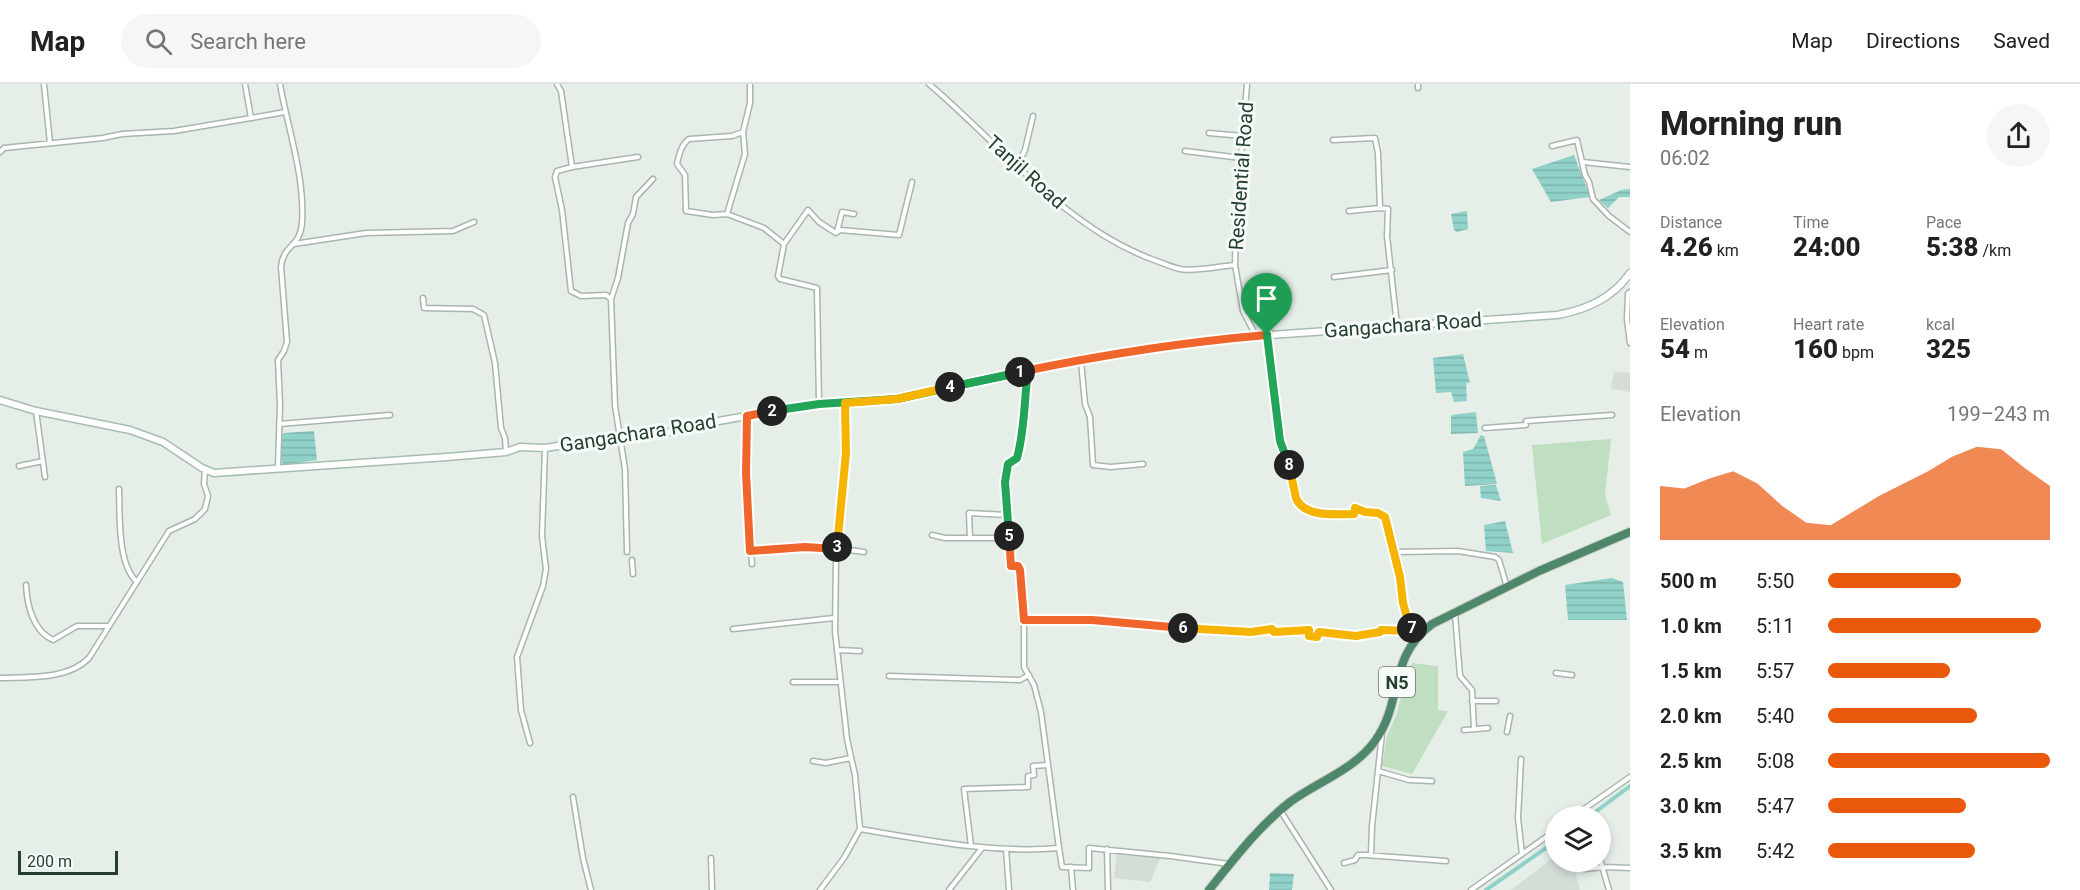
<!DOCTYPE html>
<html lang="en">
<head>
<meta charset="utf-8">
<style>
	body { margin:0; font-family:Roboto,sans-serif; background:#f6f6f6; color:#222; height:100vh; display:flex; flex-direction:column; font-size:22px; white-space:nowrap }
	* { box-sizing:border-box; margin:0 }
	p { font-size:20px; color:#767676 }
	.icon { flex:none; width:33px; height:33px; fill:none; stroke:currentColor; stroke-width:2; stroke-linecap:round; stroke-linejoin:round }
	.map { position:relative; flex:1; overflow:hidden }
	.details { display:flex; flex-direction:column; background:#fff; width:450px }
	.details>* { flex:none }
	.controls { position:absolute; left:1545px; top:722px; display:grid; gap:12px }
	.controls a { display:grid; place-items:center; width:66px; height:66px; border-radius:50%; background:#fff; box-shadow:0 3px 9px #0003; font-size:30px }
	.scale { position:absolute; left:18px; bottom:15px; width:100px; box-sizing:border-box; padding-left:6px; border:3px solid #254031; border-top:0; font-size:16px; line-height:21px; white-space:nowrap; color:#254031; -webkit-text-stroke:4px #f7fbf7; paint-order:stroke }
	.pin { position:absolute; display:grid; place-items:center; width:51px; height:51px; color:#fff; margin:-62px -26px; border-radius:50% 50% 50% 0; rotate:-45deg; box-shadow:0 0 6px #0007 }
	.pin .icon { rotate:45deg }
	.km { position:absolute; width:30px; height:30px; margin:-15px; border-radius:50%; background:#222; color:#fff; font-size:16px; line-height:30px; text-align:center }
	.round { display:grid; place-items:center; flex:none; width:63px; height:63px; border-radius:32px; background:#f6f6f6 }
	.head { display:flex; align-items:center; justify-content:space-between; height:102px; padding:0 30px }
	h1 { font-size:33px; font-weight:800; line-height:45px }
	.stats { display:grid; grid-template-columns:repeat(3,1fr); gap:9px; height:102px; padding:6px 30px }
	.stats div { display:grid; align-content:center }
	.stats b { font-size:26px; font-weight:800 }
	.stats small { font-size:16px; font-weight:400 }
	.stats p { font-size:16px }
	.chart { height:168px; padding:12px 30px }
	.chart p { display:flex; justify-content:space-between }
	.chart svg { width:100%; height:108px; margin-top:6px; fill:#ea580c; opacity:.7 }
	ul { padding:0 30px; list-style:none; font-size:20px }
	li { display:grid; grid-template-columns:96px 72px 1fr; align-items:center; height:45px }
	li i { height:15px; border-radius:8px; background:#ea580c }
	header { display:flex; align-items:center; gap:36px; box-sizing:border-box; height:84px; padding:0 30px; background:#fff; border-bottom:2px solid #e0e0e0 }
	header strong { font-size:28px }
	nav { display:flex; gap:33px; margin-inline-start:auto; font-size:21px }
	.search { width:420px; height:54px; background:#f6f6f6; display:flex; align-items:center; gap:15px; box-sizing:border-box; padding:0 21px; border-radius:33px; color:#767676; font-size:22px }
	main { display:flex; flex:1; min-height:0 }
	.map>svg:first-child { display:block }
	.built { fill:#d4ded7 }
	.green { fill:#c0dec0 }
	.water { fill:url(#water-rules) }
	.lines { fill:none; stroke-linecap:round; stroke-linejoin:round }
	.canal { stroke:#90d1c9; stroke-width:4 }
	.minor-casing { stroke:#a8b6ad; stroke-width:7 }
	.secondary-casing { stroke:#a7bdb0; stroke-width:9 }
	.trunk-casing { stroke:#c2cac5; stroke-width:10 }
	.minor { stroke:#fff; stroke-width:4 }
	.secondary { stroke:#fff; stroke-width:6 }
	.trunk { stroke:#4e876a; stroke-width:8 }
	.split-1-casing { stroke:#fff; stroke-width:12 }
	.split-2-casing { stroke:#fff; stroke-width:12 }
	.split-3-casing { stroke:#fff; stroke-width:12 }
	.split-4-casing { stroke:#fff; stroke-width:12 }
	.split-5-casing { stroke:#fff; stroke-width:12 }
	.split-6-casing { stroke:#fff; stroke-width:12 }
	.split-7-casing { stroke:#fff; stroke-width:12 }
	.split-8-casing { stroke:#fff; stroke-width:12 }
	.split-9-casing { stroke:#fff; stroke-width:12 }
	.split-1 { stroke:#f0652b; stroke-width:8 }
	.split-2 { stroke:#22a559; stroke-width:8 }
	.split-3 { stroke:#f0652b; stroke-width:8 }
	.split-4 { stroke:#f5b400; stroke-width:8 }
	.split-5 { stroke:#22a559; stroke-width:8 }
	.split-6 { stroke:#f0652b; stroke-width:8 }
	.split-7 { stroke:#f5b400; stroke-width:8 }
	.split-8 { stroke:#f5b400; stroke-width:8 }
	.split-9 { stroke:#22a559; stroke-width:8 }
	.labels { text-anchor:middle; dominant-baseline:central; stroke-width:6; stroke-linejoin:round; paint-order:stroke }
	.shield { fill:#f7fbf7; stroke:#64786c; stroke-width:1.5 }
	.shield-label { font-size:18px; font-weight:bold; fill:#254031 }
	.street-label { font-size:20px; fill:#254031; stroke:#f7fbf7 }
</style>
</head>
<body>
<header>
<strong>Map</strong>
<div class="search"><svg class="icon" aria-label="search" viewBox="0 0 24 24"><circle cx="10" cy="10" r="6"/><path d="M15 15l6 6"/></svg>Search here</div>
<nav><a>Map</a><a>Directions</a><a>Saved</a></nav>
</header>
<main>
<div class="map">
<svg width="1630" height="806" viewBox="0 0 1630 806">
	<defs>
		<pattern id="water-rules" width="6" height="5" patternUnits="userSpaceOnUse" patternTransform="scale(1.5)"><rect width="6" height="5" fill="#90d1c9"/><path d="M0 2.5h6" fill="none" stroke="#7cb4ad"/></pattern>
	</defs>
	<rect width="100%" height="100%" fill="#e6eee8"/>
	<path class="built" d="M1614,287l16,2v19l-19,-3z
		M1117,767l44,6 -11,25 -36,-4z
		M1555,772l1,5h16l8,29h-69z"/>
	<path class="green" d="M1611,355l-6,56 6,20 -69,29 -10,-99z
		M1412,579l26,3v44l10,1 -36,63 -30,-8 5,-30 10,-23 8,-31z"/>
	<path class="water" d="M1574,71l16,42 -39,5 -19,-33z
		M1630,105v8h-11l-11,11 -9,-8 22,-10z
		M1467,127l1,18 -11,3 -3,-2 -3,-16z
		M1463,270l7,29h-4l1,18 -13,1 -3,-10 -15,1 -3,-35z
		M1476,328l2,21 -27,1v-19z
		M314,347l3,29 -34,5 -2,-7 1,-23 2,-2z
		M1481,351l3,1 13,48 -32,2 -2,-34 10,-3z
		M1496,401l5,16 -20,-3 -1,-12z
		M1505,437l8,32 -27,-2 -2,-26z
		M1612,494l11,4 4,38h-59l-3,-35z
		M1270,789l24,1 -2,16h-23z"/>
	<g class="lines">
		<path class="canal" d="M1590,732l40,-30
			M1486,806l70,-49"/>
		<g class="minor-casing">
			<path id="minor" d="M44,0l6,59
				M245,0l6,34 34,-6
				M557,0l4,7 11,76 -15,4 -2,6 7,33 9,81 10,5 25,-1 5,4 4,107 10,63 2,83
				M750,0v19l-7,29 2,22 -18,60 37,14 20,16 -6,32 2,3 37,9 2,116
				M929,0c71,60 136,144 225,176 9,3 17,7 26,9 14,3 40,-3 55,-4
				M1247,0l-11,135 -1,46 8,46 13,25
				M1418,0v4
				M1209,49l34,3
				M1333,56l42,-2 3,15 2,55
				M1552,62l25,-6 8,35 4,7 4,17 16,17 21,16
				M1185,67l56,7
				M0,68l4,-4 99,-10 19,-4 52,-3 77,-13
				M1583,78l47,5
				M1017,82l8,-16 8,-34
				M572,83l66,-10
				M1349,127l31,-3 8,1 -1,27 10,89
				M727,130l-14,1 -27,-4 -1,-36 -8,-11c2,-9 4,-19 12,-25l43,-3 11,-4
				M837,148l5,-20 12,2
				M294,160l72,-11 87,-2 21,-9
				M784,160l24,-34 11,12 17,11 4,-3 59,5 13,-53
				M1334,193l58,-7
				M1630,208l-2,2 -1,25 3,24
				M423,214l1,10 49,1 11,6 11,48 6,65 4,10 1,14
				M611,215l7,-21 10,-55 5,-9 3,-17 17,-18
				M1267,252l13,105 9,23 9,39 8,7 10,3 38,1 1,-6 10,4 17,3 4,5 8,32 64,-1 37,6 4,3 8,27
				M1081,277l4,43 5,13 3,48 18,2 32,-3
				M1028,287c-4,29 -3,58 -11,87l-9,6c-5,33 -1,69 3,102h7l2,4 4,35v62l10,18 7,27 18,136
				M845,319l1,50 -10,107 -1,71 12,108 8,36 5,54
				M36,327l9,66
				M747,332l-1,57 6,91
				M1526,337l86,-6
				M279,340l111,-9
				M1485,344l41,-3
				M19,382l24,-5
				M278,383l2,-62 -2,-45 6,-9 3,-9 -6,-75c2,-23 19,-19 21,-44 3,-47 -14,-93 -22,-139
				M119,405c1,26 -2,75 18,93
				M932,451l13,3h64
				M970,454l-1,-25 38,2
				M751,467l68,-5 45,6
				M1393,467c7,26 6,56 21,79
				M632,476l1,14
				M26,501c1,20 7,46 27,55l24,-14h31
				M1455,530l5,62 12,14 2,39
				M1024,536h68l159,12 21,-3 2,3 35,-1v5l8,1 2,-5 37,4 24,-4 1,-2 40,1
				M733,545l101,-11
				M837,566l23,1
				M1556,589l16,2
				M889,592l131,4 9,-5
				M0,594c28,-1 68,2 89,-20l80,-127 26,-12 10,-10 3,-13 -4,-12 1,-15
				M793,598h47
				M1472,617h24
				M1464,646l24,-2
				M1507,648l3,-16
				M530,659l-9,-33 -4,-53 26,-71 3,-17 -4,-33 3,-88
				M1521,675l-3,59 4,36
				M813,677l13,2 25,-5
				M1378,687l31,9 23,1
				M573,713l10,61 8,32
				M1280,726l51,80
				M1574,732l56,-39
				M971,762l-7,-57 64,-2v-11l6,-1 -1,-9 15,-1
				M1006,765l3,41
				M1107,765l1,41
				M1371,771l1,-29 10,-92
				M711,774l1,32
				M1600,775l9,31
				M1582,777l3,8 18,-2 27,1
				M1344,779l11,-3 3,-5h8l80,6
				M1071,783l2,23
				M820,806l24,-32 16,-29c66,11 133,25 199,19l3,19 27,1v-20l81,8 59,8
				M949,806l33,-42
				M1471,806l85,-60"/>
		</g>
		<g class="secondary-casing">
			<path id="secondary" d="M0,316l36,11 94,19 33,12 39,26 12,5 233,-16 59,-5 14,-5 25,1 76,-12 49,-4 32,-8 72,-13 45,-7 78,-5 179,-38 138,-22 343,-24c29,-5 56,-17 73,-42"/>
		</g>
		<g class="trunk-casing">
			<path id="trunk" d="M1209,806c25,-31 49,-63 81,-88 27,-20 64,-32 85,-61 29,-40 12,-83 57,-117l107,-53 91,-39"/>
		</g>
		<use href="#minor" class="minor"/>
		<use href="#secondary" class="secondary"/>
		<use href="#trunk" class="trunk"/>
	</g>
	<g class="lines">
		<g class="split-1-casing">
			<path id="split-1" d="M1020,288c81,-17 164,-30 247,-37"/>
		</g>
		<g class="split-2-casing">
			<path id="split-2" d="M772,327l47,-7 78,-5 123,-27"/>
		</g>
		<g class="split-3-casing">
			<path id="split-3" d="M772,327l-25,5 -1,57 4,78 55,-4 32,2v-2"/>
		</g>
		<g class="split-4-casing">
			<path id="split-4" d="M837,463l9,-94 -1,-50 52,-4 53,-12"/>
		</g>
		<g class="split-5-casing">
			<path id="split-5" d="M950,303l78,-16c-4,29 -3,58 -11,87l-9,6 -3,18 4,54"/>
		</g>
		<g class="split-6-casing">
			<path id="split-6" d="M1009,452l2,30h7l2,4 4,50h68l91,8"/>
		</g>
		<g class="split-7-casing">
			<path id="split-7" d="M1183,544l68,4 21,-3 2,3 35,-2v6l8,1 2,-5 37,4 24,-4 1,-2 33,1 -2,-3"/>
		</g>
		<g class="split-8-casing">
			<path id="split-8" d="M1289,381l7,33c8,20 40,16 58,16l1,-6 10,4 13,1 7,4 15,60 3,26 5,18 4,7"/>
		</g>
		<g class="split-9-casing">
			<path id="split-9" d="M1267,251l13,106 9,24"/>
		</g>
		<use href="#split-1" class="split-1"/>
		<use href="#split-2" class="split-2"/>
		<use href="#split-3" class="split-3"/>
		<use href="#split-4" class="split-4"/>
		<use href="#split-5" class="split-5"/>
		<use href="#split-6" class="split-6"/>
		<use href="#split-7" class="split-7"/>
		<use href="#split-8" class="split-8"/>
		<use href="#split-9" class="split-9"/>
	</g>
	<g class="labels">
		<rect class="shield" x="1379" y="583" width="36" height="30" rx="4.5"/>
		<g class="shield-label">
			<text x="1397" y="598">N5</text>
		</g>
		<g class="street-label">
			<text transform="translate(1026 88) rotate(42)">Tanjil Road</text>
			<text transform="translate(1241 92) rotate(-86)">Residential Road</text>
			<text transform="translate(1403 241) rotate(-4)">Gangachara Road</text>
			<text transform="translate(638 349) rotate(-9)">Gangachara Road</text>
		</g>
	</g>
</svg>
<div class="controls">
<a><svg class="icon" aria-label="layers" viewBox="0 0 24 24"><path d="M12 4l9 5-9 5-9-5zM3 14l9 5 9-5"/></svg></a>
</div>
<div class="scale">200 m</div>
<div class="pin" style="left:1267px;top:251px;background:#1e9e55"><svg class="icon" aria-label="arrive" viewBox="0 0 24 24"><path d="M6 21V4h12l-3 4 3 4H6"/></svg></div>
<b class="km" style="left:1020px;top:288px">1</b>
<b class="km" style="left:772px;top:327px">2</b>
<b class="km" style="left:837px;top:463px">3</b>
<b class="km" style="left:950px;top:303px">4</b>
<b class="km" style="left:1009px;top:452px">5</b>
<b class="km" style="left:1183px;top:544px">6</b>
<b class="km" style="left:1412px;top:544px">7</b>
<b class="km" style="left:1289px;top:381px">8</b>
</div>
<section class="details">
<div class="head"><div><h1>Morning run</h1><p>06:02</p></div><a class="round"><svg class="icon" aria-label="share" viewBox="0 0 24 24"><path d="M12 15V3M7 8l5-5 5 5M5 13v7h14v-7"/></svg></a></div>
<div class="stats">
<div><p>Distance</p><b>4.26<small> km</small></b></div>
<div><p>Time</p><b>24:00</b></div>
<div><p>Pace</p><b>5:38<small> /km</small></b></div>
</div>
<div class="stats">
<div><p>Elevation</p><b>54<small> m</small></b></div>
<div><p>Heart rate</p><b>160<small> bpm</small></b></div>
<div><p>kcal</p><b>325</b></div>
</div>
<div class="chart"><p><span>Elevation</span>199–243 m</p>
<svg viewBox="0 0 160 44" preserveAspectRatio="none"><path d="M0 44V22L10 23L20 19L30 16L40 21L50 30L60 37L70 38L80 32L90 26L100 21L110 16L120 10L130 6L140 7L150 15L160 22V44z"/></svg>
</div>
<ul>
<li><b>500 m</b>5:50<i style="width:60%"></i></li>
<li><b>1.0 km</b>5:11<i style="width:96%"></i></li>
<li><b>1.5 km</b>5:57<i style="width:55%"></i></li>
<li><b>2.0 km</b>5:40<i style="width:67%"></i></li>
<li><b>2.5 km</b>5:08<i style="width:100%"></i></li>
<li><b>3.0 km</b>5:47<i style="width:62%"></i></li>
<li><b>3.5 km</b>5:42<i style="width:66%"></i></li>
</ul>
</section>
</main>
</body>
</html>
